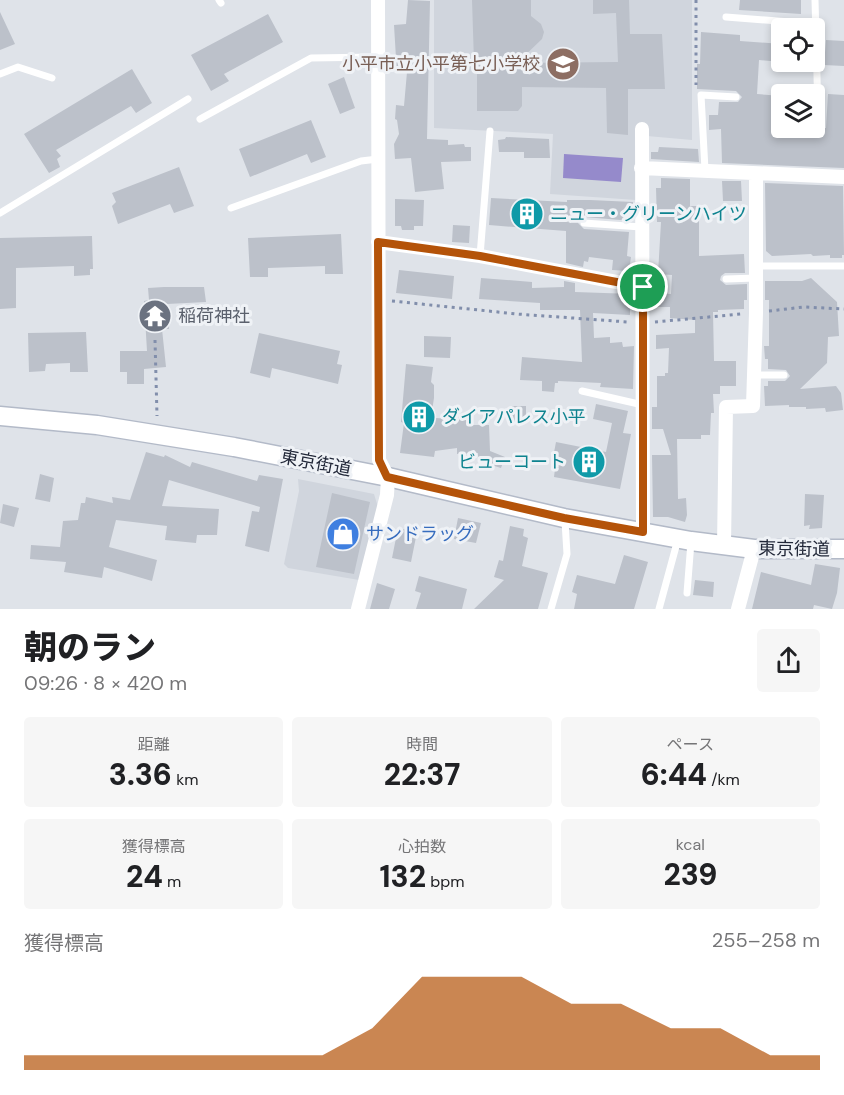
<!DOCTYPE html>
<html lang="ja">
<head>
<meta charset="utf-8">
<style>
	body { margin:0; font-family:"DM Sans","Noto Sans JP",sans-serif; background:#f6f6f6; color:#202124; height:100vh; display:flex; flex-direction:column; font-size:22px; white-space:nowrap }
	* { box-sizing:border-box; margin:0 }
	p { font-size:20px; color:#757577 }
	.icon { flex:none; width:33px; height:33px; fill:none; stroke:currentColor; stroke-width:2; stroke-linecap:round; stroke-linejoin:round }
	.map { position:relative; height:609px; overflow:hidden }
	.sheet { display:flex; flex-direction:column; background:#fff; flex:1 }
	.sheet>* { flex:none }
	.fabs { position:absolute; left:771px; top:18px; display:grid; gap:12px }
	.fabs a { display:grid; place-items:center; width:54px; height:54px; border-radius:6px; background:#fff; box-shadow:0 3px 9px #0003; font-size:30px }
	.pin { position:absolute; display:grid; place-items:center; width:51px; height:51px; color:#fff; margin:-26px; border:3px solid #fff; border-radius:50%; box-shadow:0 2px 6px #0007 }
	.round { display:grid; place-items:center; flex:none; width:63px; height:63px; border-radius:6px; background:#f6f6f6 }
	.head { display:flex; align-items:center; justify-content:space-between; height:102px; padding:0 24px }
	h1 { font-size:33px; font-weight:800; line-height:45px }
	.stats { display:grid; grid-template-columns:repeat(3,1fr); gap:9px; height:102px; padding:6px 24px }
	.stats div { display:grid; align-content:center; border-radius:6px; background:#f6f6f6; text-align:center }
	.stats b { font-size:30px; font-weight:800 }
	.stats small { font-size:16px; font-weight:400 }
	.stats p { font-size:16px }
	.chart { height:168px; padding:12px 24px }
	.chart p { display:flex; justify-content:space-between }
	.chart svg { width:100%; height:108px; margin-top:6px; fill:#b45309; opacity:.7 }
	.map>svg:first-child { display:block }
	.built { fill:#d0d5dd }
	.water { fill:#958acb }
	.building { fill:#bcc1ca }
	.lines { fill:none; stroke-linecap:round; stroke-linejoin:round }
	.secondary-casing { stroke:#b3bac8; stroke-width:21 }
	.path { stroke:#818eab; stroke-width:3; stroke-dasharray:3 4.5; stroke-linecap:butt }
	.lane { stroke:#fff; stroke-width:7 }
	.street { stroke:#fff; stroke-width:14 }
	.secondary { stroke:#fff; stroke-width:18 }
	.route-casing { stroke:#fff; stroke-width:12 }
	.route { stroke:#b45309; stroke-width:8 }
	.labels { text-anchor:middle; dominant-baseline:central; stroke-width:6; stroke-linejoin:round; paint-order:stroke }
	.education-label { font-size:18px; fill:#785e54; stroke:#eff2f6; text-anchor:end }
	.culture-label { font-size:18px; fill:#0d838f; stroke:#eff2f6; text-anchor:start }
	.worship-label { font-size:18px; fill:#5b616d; stroke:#eff2f6; text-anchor:start }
	.street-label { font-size:18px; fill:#212738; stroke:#eff2f6 }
	.shop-label { font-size:18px; fill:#366cbe; stroke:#eff2f6; text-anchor:start }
</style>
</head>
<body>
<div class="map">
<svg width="844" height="609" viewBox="0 0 844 609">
	<rect width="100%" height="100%" fill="#dfe3e9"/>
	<path class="built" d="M434,0h258v140l-45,-4 -11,64 -86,-6 3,-60 -119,-6z
		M298,479l76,15 4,13 -19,73 -71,-12 -4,-4 15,-73z"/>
	<path class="water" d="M564,154l59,4 -2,24 -58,-4z"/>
	<path class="building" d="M408,0l22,1 -3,138 21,1v5l16,-1 1,3h6v14l-30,1 3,27 -29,3 -4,-34 -16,1 -1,-15 5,-10 -2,-14 -2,-1 1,-14 8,1 3,-34h-13v-14h2l-2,-33 12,-1z
		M472,0h59v16l10,8 3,8 -2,7 -25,24 101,-1 -2,-49 -23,1v-14h36l1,34h32l3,55h-37v46l-21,-2 -1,-45 -84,-1v19l-4,5h-41v-49h-3z
		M740,0h61v14l-62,-4z
		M0,12l15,32 -15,6z
		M268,14l15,28 -59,32 5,7 -18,10 -20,-36z
		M701,32l39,3v6l42,3v18l-23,-2 -2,34 25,2v32h44l2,-34 16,1v73l-122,-5 -1,-34 -12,1v-15h9l1,-13h19l4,-5 -6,-6 -39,-2v-25h3z
		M826,40l18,1v25l-20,-1z
		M132,69l20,34 -16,10 -5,-7 -75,44 5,6 -4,3 3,8 -11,6 -25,-39z
		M344,77l11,31 -15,6 -12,-30z
		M311,120l15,37 -15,6 -4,-9 -57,23 -11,-28z
		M506,137l43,2 1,19h-26v-6h-25l-1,-12 7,-1z
		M659,147l39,2 1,13 -48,-3v-7h7z
		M179,167l15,39 -20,7 -4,-9 -52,20 -6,-18 4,-4 -4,-9z
		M661,178l29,1v27h9v50l45,-2 1,19h-20l-4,3 -1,4 6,5 21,-1v16h-3v9l-26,1v2h-5l1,49h22v25h-16v8h-7l1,19h-3l-1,22h-9v4h-24l1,60 8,-1 1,17 -2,7 -17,-5h-15l-1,-62h19l-8,-26h-11v-22h5v-31h8v-3h3l1,-25 -13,1v-14l39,-2v-13l-25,-2v-11h-15v-14l16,1 1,-19 -14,-1 3,-52h-4l-1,-34h5z
		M722,181h19l1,20h-19z
		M765,183l78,3 1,69h-2v3h-12v-3l-17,1 -2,-2 -39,2 -6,-5z
		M491,198l76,4v-2h23l43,2v19l-49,-4 -4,2 -2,4 6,6 45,3 -2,24 4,1 -2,14 -17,-1 1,-10 -24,-3 -1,5 -4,-1 -1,6 -17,-4v-32l-77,-6z
		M395,199l29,1 -1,26h-9v4h-12l-1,-4h-6z
		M453,225l17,1 -1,17 -17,-1z
		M341,234l2,40h-18v-8l-57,2v9h-18l-2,-39z
		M92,236l1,33h-3v6l-16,1v-10l-58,2v40l-16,1v-71z
		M399,270l55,6 -2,23 -56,-6z
		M481,278l51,4v6l32,-1v-6l11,2v9l58,2v14h-3v7l-37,-2 1,25 16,-1v6l12,-1 1,5 11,-1 -1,43 -33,-2 1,-4 -43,-2v2h-3l-1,9 -12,-1v-10l-22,-1 2,-23 60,5 -2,-52h-40v-7l-61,-4z
		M811,278l26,24 2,34 -11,1 -1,26 -27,26 36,-3 5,7 2,17 -17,2 -1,-4 -19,1v-2h-17v-2l-24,1 -1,-20h4v-5h17l5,-5 -4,-6 -18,-1v-10h-3l-1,-13h5v-46h-4v-19h37z
		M164,287h40l2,15 -39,2 2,25h-7l4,38 -22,2v15h-17v-12h-7v-21h27l-3,-50 5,-1 -1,-12z
		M86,332l2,40h-18v-9l-24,1 -1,7 -16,1 -1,-39z
		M259,333l81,18 -3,13 5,1 -4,19 -66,-16 -2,10 -20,-5z
		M424,336l27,1 -1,21 -26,-1z
		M406,364l27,3 -2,15 3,3v13l-2,13 4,2v5l31,2v5h22l1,26 15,6 -4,11 -23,-7v-8l-21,1v-6l-22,3 -1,6 -34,-4 4,-30 -3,-1z
		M596,404l32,7 -5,22 8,1 -11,55 -66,-12 1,-8 -4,-1 5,-26 50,10 6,-29 -19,-4z
		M512,406h14v16h-14z
		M146,452l18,5 1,-2 25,12 2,-5 65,19 2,-6 24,4 -14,73 -24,-6 7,-35 7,1 1,-5 -91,-27 -7,26 57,3 -2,26h-20l-1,8 -31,-3 2,-14 -51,-6 -7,27 48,13 -5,21 -48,-14 -2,11 -38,-6 2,-10 -36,-3 1,-14 29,2 3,-26 15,-1 3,-17h4l1,-6 27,6 -1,-6 18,3z
		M40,474l14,4 -4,24 -15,-3z
		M332,493l38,9 -16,72 -38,-7z
		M805,494l19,1 -2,33 -13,1 1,-4 -6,1z
		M3,504l16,4 -5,19 -14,-4z
		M458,518l23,5 -5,20 -22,-4z
		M510,526l14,3 -1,7 5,2 -6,28 26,7 -10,36h-64l30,-29 -10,-3 5,-17 4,1z
		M398,528l19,4 -6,30 -19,-4z
		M624,555l24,7 -14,47h-60l3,-15 -5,-2 5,-17 38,9z
		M815,564l25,4 -3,25 -5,16 -18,-4 -1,4h-61l9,-37 50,13z
		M419,576l48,13 -5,20h-46l5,-16 -6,-2z
		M695,580l19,2 -1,15 -20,-2z
		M377,583l18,6 -6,20h-19z"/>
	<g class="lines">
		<g class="secondary-casing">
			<path id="secondary" d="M0,416l97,9 137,22 154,30 176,41 127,23 63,8h90"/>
		</g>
		<path class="path" d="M696,0v85
			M392,301l125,13 111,8
			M769,311l35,-4 40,2
			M655,322l86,-8
			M155,340l2,76"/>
		<path class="lane" d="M219,0l2,3
			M815,0l3,114
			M726,17l90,7
			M0,74l18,-7 34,11
			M200,119l111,-61 66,-1
			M705,170l-4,-75 35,2
			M231,208l130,-47 17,-2
			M0,213l188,-114
			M584,223l57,4
			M480,256l10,-125
			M756,266h88
			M726,279l30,-1
			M754,375h30
			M582,391l61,14
			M687,593l4,-51
			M551,609l16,-55 -2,-33
			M659,609l19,-70"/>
		<path class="street" d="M642,129l1,403
			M641,168l203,9
			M378,242l102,14 163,31
			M724,546l2,-139 27,-1 3,-93v-139
			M358,609l29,-114 1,-18 -9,-17 -1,-460
			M738,609l16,-60"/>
		<use href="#secondary" class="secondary"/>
	</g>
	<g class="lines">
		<g class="route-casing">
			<path id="route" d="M378,242l102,14 163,31v245l-79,-14 -177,-41 -8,-17z"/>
		</g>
		<use href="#route" class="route"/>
	</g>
	<defs>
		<g id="school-disc" transform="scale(1.725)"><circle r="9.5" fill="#8d6e63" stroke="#eff2f6"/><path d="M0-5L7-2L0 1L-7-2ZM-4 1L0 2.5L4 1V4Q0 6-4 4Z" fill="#fff"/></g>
		<g id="building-disc" transform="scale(1.725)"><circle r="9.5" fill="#0f9aa8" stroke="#eff2f6"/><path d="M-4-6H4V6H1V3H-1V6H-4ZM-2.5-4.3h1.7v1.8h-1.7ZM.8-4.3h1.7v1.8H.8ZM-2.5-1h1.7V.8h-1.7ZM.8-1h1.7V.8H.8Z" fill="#fff"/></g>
		<g id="temple-disc" transform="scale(1.725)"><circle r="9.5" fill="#6b7280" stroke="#eff2f6"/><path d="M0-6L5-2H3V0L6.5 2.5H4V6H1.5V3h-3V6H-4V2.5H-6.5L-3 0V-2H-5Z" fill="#fff"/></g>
		<g id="shop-disc" transform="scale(1.725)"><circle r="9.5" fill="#3f7fe0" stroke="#eff2f6"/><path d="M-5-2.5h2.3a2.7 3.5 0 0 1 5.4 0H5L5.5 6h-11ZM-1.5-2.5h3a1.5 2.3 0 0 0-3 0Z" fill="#fff"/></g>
	</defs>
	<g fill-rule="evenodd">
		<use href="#school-disc" x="563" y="64"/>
		<use href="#building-disc" x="527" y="214"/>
		<use href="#temple-disc" x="155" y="316"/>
		<use href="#building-disc" x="419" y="417"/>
		<use href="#building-disc" x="589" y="462"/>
		<use href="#shop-disc" x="343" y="534"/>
	</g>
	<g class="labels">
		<g class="education-label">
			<text x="540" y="64">小平市立小平第七小学校</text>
		</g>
		<g class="culture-label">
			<text x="550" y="214">ニュー・グリーンハイツ</text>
			<text x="442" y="417">ダイアパレス小平</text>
			<text x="566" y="462" text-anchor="end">ビューコート</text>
		</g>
		<g class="worship-label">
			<text x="178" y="316">稲荷神社</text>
		</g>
		<g class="street-label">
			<text transform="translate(316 463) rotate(11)">東京街道</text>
			<text transform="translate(794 549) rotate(1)">東京街道</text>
		</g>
		<g class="shop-label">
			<text x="366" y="534">サンドラッグ</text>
		</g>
	</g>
</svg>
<div class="fabs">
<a><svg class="icon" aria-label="locate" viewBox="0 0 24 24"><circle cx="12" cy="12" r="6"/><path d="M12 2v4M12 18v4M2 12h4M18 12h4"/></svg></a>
<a><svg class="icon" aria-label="layers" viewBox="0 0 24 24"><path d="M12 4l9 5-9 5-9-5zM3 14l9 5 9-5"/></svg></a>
</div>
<div class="pin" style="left:643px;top:287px;background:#1e9e55"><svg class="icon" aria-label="arrive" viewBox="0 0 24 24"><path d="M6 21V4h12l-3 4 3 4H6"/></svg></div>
</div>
<section class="sheet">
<div class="head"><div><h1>朝のラン</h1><p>09:26 · 8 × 420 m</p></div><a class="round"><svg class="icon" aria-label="share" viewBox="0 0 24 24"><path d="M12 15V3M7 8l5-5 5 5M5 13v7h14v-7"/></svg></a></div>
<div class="stats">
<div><p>距離</p><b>3.36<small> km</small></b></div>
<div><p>時間</p><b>22:37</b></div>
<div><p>ペース</p><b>6:44<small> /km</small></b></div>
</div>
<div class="stats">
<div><p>獲得標高</p><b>24<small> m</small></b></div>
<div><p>心拍数</p><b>132<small> bpm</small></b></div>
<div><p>kcal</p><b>239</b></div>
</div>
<div class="chart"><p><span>獲得標高</span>255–258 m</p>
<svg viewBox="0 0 160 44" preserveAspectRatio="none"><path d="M0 44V38L10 38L20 38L30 38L40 38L50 38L60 38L70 27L80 6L90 6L100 6L110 17L120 17L130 27L140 27L150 38L160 38V44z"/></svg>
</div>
</section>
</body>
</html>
